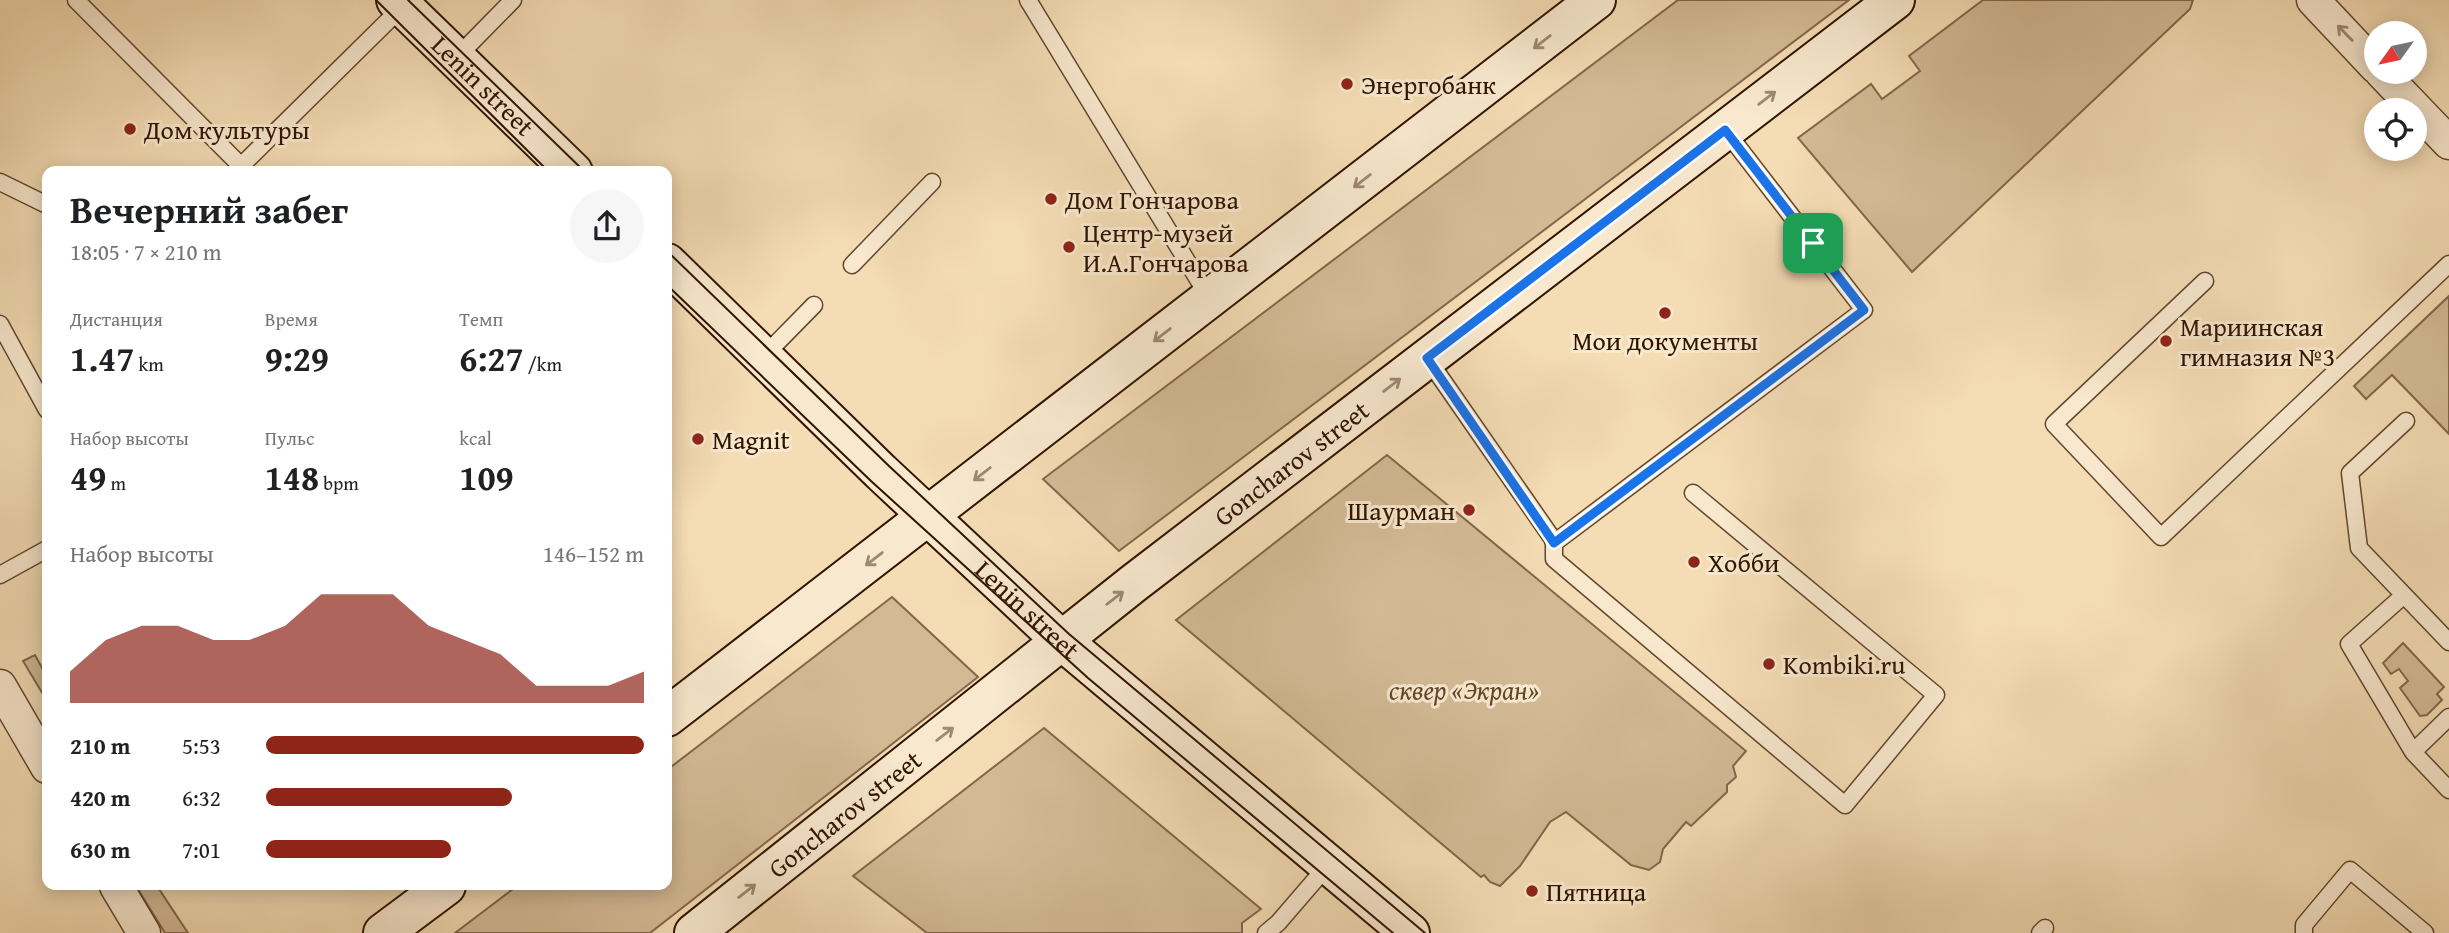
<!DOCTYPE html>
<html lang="ru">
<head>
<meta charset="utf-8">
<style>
	body { margin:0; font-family:"Gentium Book Plus",serif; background:#f6f6f6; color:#202124; height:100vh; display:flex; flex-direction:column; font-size:26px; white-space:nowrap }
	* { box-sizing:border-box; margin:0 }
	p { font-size:23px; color:#757577 }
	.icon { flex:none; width:38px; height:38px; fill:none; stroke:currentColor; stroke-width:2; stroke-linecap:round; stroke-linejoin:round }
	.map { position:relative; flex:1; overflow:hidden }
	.sheet { position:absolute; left:42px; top:166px; width:630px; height:724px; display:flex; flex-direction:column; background:#fff; border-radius:14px; box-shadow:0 4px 18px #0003 }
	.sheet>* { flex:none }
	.needle { width:46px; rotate:237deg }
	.tools { position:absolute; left:2364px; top:21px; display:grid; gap:14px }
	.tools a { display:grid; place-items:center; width:63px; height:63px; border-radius:50%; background:#fff; box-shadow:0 4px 18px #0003; font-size:35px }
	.pin { position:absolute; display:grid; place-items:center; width:60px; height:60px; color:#fff; margin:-30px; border-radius:14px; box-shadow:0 4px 10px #0006 }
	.round { display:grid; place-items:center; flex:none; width:74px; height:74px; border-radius:37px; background:#f6f6f6 }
	.head { display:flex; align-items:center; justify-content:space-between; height:119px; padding:0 28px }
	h1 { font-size:38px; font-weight:800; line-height:52px }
	.stats { display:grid; grid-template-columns:repeat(3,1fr); gap:10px; height:119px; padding:7px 28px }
	.stats div { display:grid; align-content:center }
	.stats b { font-size:35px; font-weight:800 }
	.stats small { font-size:19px; font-weight:400 }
	.stats p { font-size:19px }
	.chart { height:196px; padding:14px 28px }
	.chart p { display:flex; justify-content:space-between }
	.chart svg { width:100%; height:126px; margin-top:7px; fill:#8f2418; opacity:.7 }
	ul { padding:0 28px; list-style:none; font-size:23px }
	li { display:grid; grid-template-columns:112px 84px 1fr; align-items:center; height:52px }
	li i { height:18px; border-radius:9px; background:#8f2418 }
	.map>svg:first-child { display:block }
	.green { fill:#d3ba95; stroke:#82674a; stroke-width:2 }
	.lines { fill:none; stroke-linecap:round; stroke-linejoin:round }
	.lane-casing { stroke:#62462d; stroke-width:19 }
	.street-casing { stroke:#62462d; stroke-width:35 }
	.secondary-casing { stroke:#311400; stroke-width:42 }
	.lane { stroke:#f8e8ce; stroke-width:16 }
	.street { stroke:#f8e8ce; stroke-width:32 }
	.secondary { stroke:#f8e8ce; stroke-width:38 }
	.tram { stroke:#311400; stroke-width:2 }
	.oneway { stroke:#9e8971 }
	.route-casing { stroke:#fff; stroke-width:14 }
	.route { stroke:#1a73e8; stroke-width:9 }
	.poi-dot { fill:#8f2418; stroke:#f8e8ce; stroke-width:2.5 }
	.labels { text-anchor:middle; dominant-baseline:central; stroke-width:6; stroke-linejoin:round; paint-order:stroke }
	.poi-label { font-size:26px; fill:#311400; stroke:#f8e8ce; text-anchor:start }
	.street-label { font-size:26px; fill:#311400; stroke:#f8e8ce }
	.park-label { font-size:26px; font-style:italic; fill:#62462d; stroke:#f8e8ce }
</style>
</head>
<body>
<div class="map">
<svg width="2449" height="933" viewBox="0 0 2449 933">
	<rect width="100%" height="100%" fill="#f4dcb4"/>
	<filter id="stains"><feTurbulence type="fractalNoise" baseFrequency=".00286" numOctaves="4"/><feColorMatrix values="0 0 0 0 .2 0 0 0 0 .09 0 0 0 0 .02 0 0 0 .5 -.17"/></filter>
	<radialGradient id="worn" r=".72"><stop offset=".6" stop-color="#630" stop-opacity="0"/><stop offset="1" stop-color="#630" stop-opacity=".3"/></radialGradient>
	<path class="green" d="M1678,0h171l-730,551 -76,-72z
		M1983,0h210l-3,9 -278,263 -114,-134 73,-54 11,15 38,-28 -11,-15z
		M2449,296v138l-57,-59 -26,24 -12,-13z
		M1387,455l359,296 -13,15 3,11 -9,8v7l-36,34 -5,-4 -23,27 -3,13 -11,8 -18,-5 -65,-53 -16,10 -30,44 -20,20 -10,-4 -6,-7 -3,2 -305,-257z
		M892,597l86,80 -328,256h-195l62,-47h150v-116z
		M2403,643l41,44 -7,7 5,6 -15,15 -7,1 -20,-28 8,-7 -9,-12 -8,5 -8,-11z
		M35,655l12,22v24l-24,-40z
		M1044,728l217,181 -19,14v10h-315l-74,-57z
		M136,886h21l31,47h-23z"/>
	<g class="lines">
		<g class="lane-casing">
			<path id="lane" d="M76,0l165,166 162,-160
				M1028,0l182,299
				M456,58l57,-58
				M0,182l47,23
				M852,265l80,-83
				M2205,281l-151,143 107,113 288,-273
				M0,324l47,86
				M763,357l51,-52
				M1427,358l125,180 2,5v16l291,246 91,-110 -243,-202
				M2406,421l-56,52 9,75 90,94
				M1554,543l310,-233 -139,-180
				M0,575l47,-26
				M2404,595l-55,49 64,108
				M2449,717l-36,35 36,38
				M1266,933l12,-10 50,-58
				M2040,933l5,-5
				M2304,933v-8l46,-55 75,63"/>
		</g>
		<g class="street-casing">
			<path id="street" d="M2313,0l63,67
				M2381,72l68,71
				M0,686l47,81
				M116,886l28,47"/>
		</g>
		<g class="secondary-casing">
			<g id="secondary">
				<path id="s1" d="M396,0l177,172"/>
				<path id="s2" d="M667,263l214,209 180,168 349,293"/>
				<path d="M667,717l929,-717"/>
				<path d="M383,933l63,-47"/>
				<path id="s3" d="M694,933l440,-350 761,-583"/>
			</g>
		</g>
		<use href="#lane" class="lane"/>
		<use href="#street" class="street"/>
		<use href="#secondary" class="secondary"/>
		<path class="tram" d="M376,0l173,172
			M408,0l177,172
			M667,251l222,215 180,168 356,299
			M667,285l204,196 217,197 305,255"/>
	</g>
	<defs><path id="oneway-shaft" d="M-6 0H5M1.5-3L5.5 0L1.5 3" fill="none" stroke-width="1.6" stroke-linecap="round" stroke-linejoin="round" transform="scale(1.75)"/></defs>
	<g class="oneway">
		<use href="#oneway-shaft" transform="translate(2345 33) rotate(-134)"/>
		<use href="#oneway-shaft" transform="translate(1542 42) rotate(142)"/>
		<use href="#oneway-shaft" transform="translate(1767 98) rotate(-37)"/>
		<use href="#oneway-shaft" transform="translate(1362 181) rotate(142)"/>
		<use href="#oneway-shaft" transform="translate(1162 335) rotate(142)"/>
		<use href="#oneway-shaft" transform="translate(1392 385) rotate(-37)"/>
		<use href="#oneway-shaft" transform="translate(982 474) rotate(142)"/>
		<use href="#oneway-shaft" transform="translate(874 559) rotate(142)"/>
		<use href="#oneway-shaft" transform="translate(1115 598) rotate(-38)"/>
		<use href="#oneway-shaft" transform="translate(945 734) rotate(-38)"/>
		<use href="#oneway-shaft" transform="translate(747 891) rotate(-38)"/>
	</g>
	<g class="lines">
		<g class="route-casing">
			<path id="route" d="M1725,130l139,180 -310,233 -127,-185z"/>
		</g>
		<use href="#route" class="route"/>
	</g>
	<g class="poi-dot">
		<circle cx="1347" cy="84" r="7"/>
		<circle cx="130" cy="129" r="7"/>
		<circle cx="1051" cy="199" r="7"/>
		<circle cx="1069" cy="247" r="7"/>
		<circle cx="1665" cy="313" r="7"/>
		<circle cx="2166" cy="341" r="7"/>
		<circle cx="698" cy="439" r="7"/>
		<circle cx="1469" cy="510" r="7"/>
		<circle cx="1694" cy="562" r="7"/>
		<circle cx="1769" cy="664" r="7"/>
		<circle cx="1532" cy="891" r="7"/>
	</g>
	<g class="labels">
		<g class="poi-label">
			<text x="1361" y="84">Энергобанк</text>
			<text x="144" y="129">Дом культуры</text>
			<text x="1065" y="199">Дом Гончарова</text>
			<text x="1083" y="232">Центр-музей<tspan x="1083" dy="30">И.А.Гончарова</tspan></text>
			<text x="2180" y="326">Мариинская<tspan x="2180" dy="30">гимназия №3</tspan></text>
			<text x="1665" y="340" text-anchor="middle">Мои документы</text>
			<text x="712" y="439">Magnit</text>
			<text x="1455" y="510" text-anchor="end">Шаурман</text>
			<text x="1708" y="562">Хобби</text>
			<text x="1783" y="664">Kombiki.ru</text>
			<text x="1546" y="891">Пятница</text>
		</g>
		<g class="street-label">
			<text stroke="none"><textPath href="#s1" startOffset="122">Lenin street</textPath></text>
			<text stroke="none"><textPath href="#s3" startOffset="760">Goncharov street</textPath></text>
			<text stroke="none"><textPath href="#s2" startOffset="500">Lenin street</textPath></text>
			<text stroke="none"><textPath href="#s3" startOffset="192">Goncharov street</textPath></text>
		</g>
		<g class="park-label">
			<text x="1464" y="689">сквер «Экран»</text>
		</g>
	</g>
	<rect width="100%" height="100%" filter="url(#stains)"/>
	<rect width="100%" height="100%" fill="url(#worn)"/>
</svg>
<div class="tools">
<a><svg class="needle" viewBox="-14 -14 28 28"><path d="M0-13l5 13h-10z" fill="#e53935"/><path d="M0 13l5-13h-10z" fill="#757577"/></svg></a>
<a><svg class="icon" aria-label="locate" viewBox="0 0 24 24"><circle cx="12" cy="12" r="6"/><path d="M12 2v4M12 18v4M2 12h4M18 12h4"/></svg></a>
</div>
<div class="pin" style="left:1813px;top:243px;background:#1e9e55"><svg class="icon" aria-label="arrive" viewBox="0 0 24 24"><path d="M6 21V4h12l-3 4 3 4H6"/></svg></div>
<section class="sheet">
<div class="head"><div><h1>Вечерний забег</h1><p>18:05 · 7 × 210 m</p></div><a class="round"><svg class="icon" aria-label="share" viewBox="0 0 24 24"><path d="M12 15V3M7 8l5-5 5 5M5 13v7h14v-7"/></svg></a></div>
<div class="stats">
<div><p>Дистанция</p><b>1.47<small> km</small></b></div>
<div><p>Время</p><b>9:29</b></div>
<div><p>Темп</p><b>6:27<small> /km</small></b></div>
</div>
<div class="stats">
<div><p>Набор высоты</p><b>49<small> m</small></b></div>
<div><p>Пульс</p><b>148<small> bpm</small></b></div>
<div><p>kcal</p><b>109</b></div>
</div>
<div class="chart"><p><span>Набор высоты</span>146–152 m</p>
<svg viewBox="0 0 160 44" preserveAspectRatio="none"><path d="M0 44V33L10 22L20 17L30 17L40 22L50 22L60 17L70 6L80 6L90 6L100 17L110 22L120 27L130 38L140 38L150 38L160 33V44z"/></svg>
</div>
<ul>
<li><b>210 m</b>5:53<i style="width:100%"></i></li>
<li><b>420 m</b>6:32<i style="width:65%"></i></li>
<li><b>630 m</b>7:01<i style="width:49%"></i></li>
</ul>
</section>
</div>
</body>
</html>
